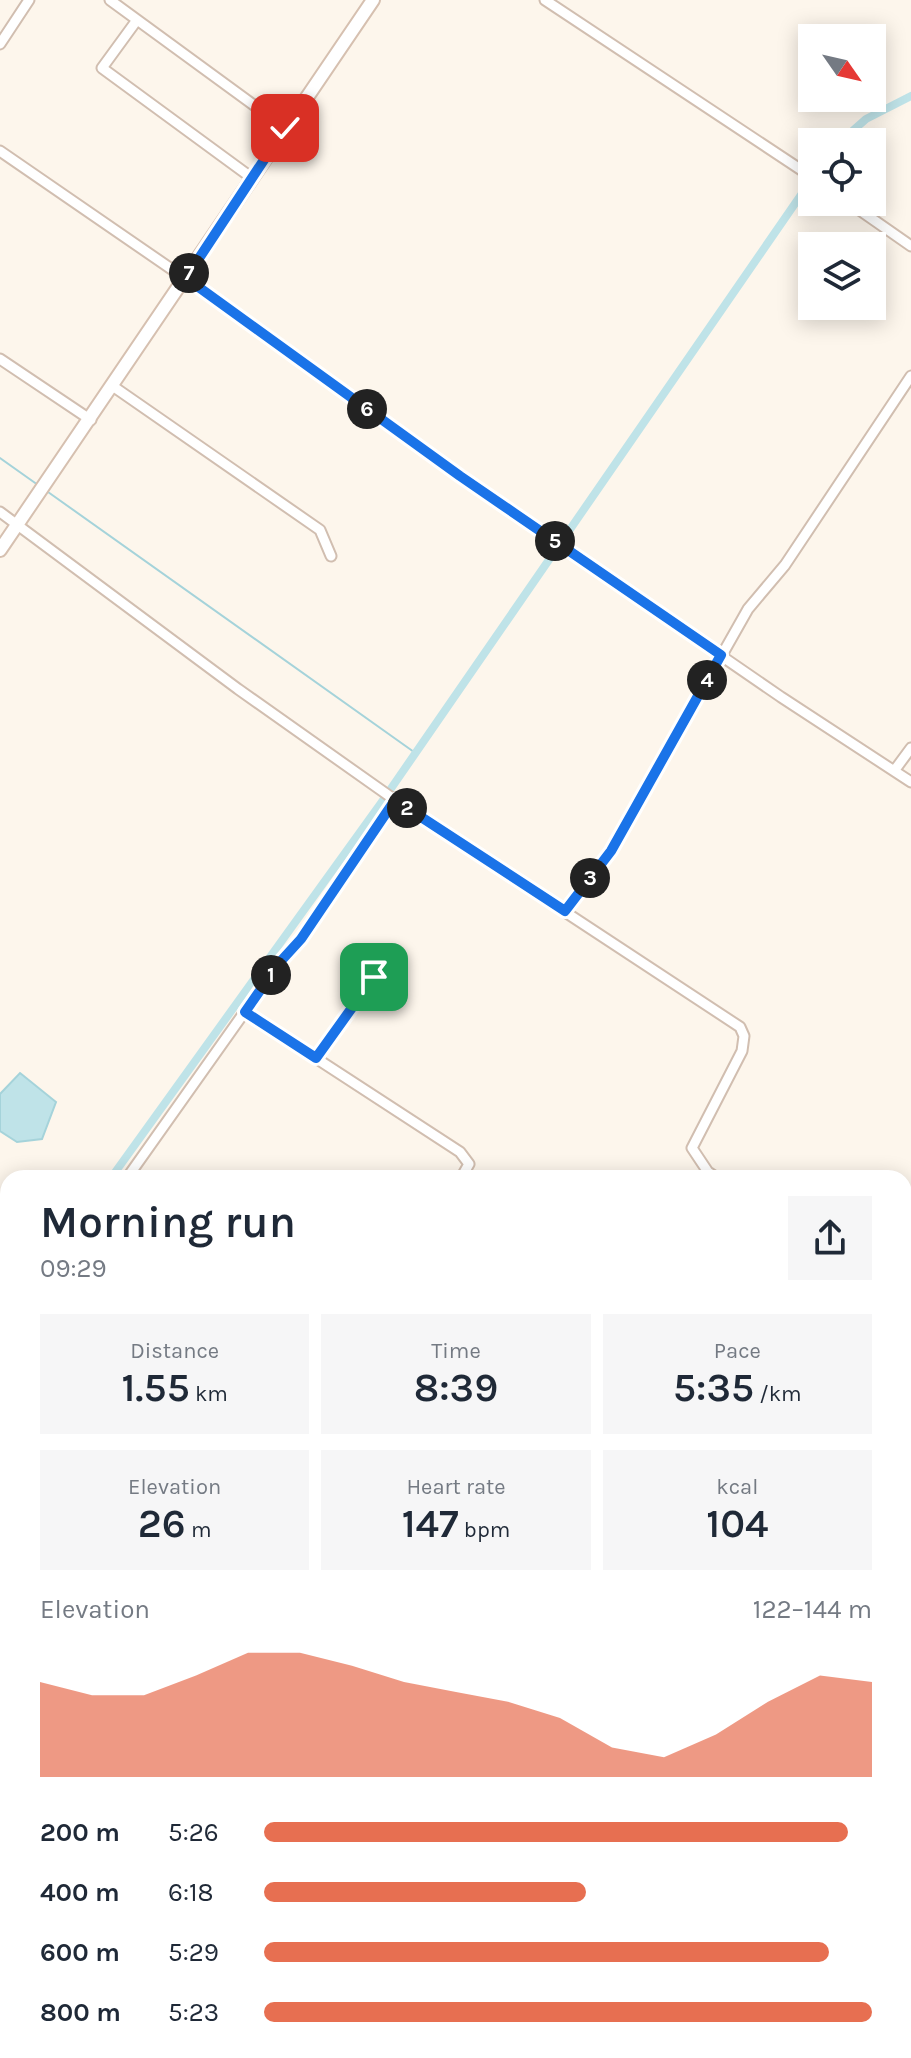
<!DOCTYPE html>
<html lang="en">
<head>
<meta charset="utf-8">
<style>
	body { margin:0; font-family:Karla,sans-serif; background:#f6f6f7; color:#1f2937; height:100vh; display:flex; flex-direction:column; font-size:30px; white-space:nowrap }
	* { box-sizing:border-box; margin:0 }
	p { font-size:26px; color:#747a83 }
	.icon { flex:none; width:44px; height:44px; fill:none; stroke:currentColor; stroke-width:2; stroke-linecap:round; stroke-linejoin:round }
	.map { position:relative; flex:1; overflow:hidden }
	.side { position:absolute; left:0px; top:1170px; width:912px; height:888px; display:flex; flex-direction:column; background:#fff; border-radius:24px 24px 0 0; box-shadow:0 4px 20px #0003 }
	.side>* { flex:none }
	.needle { width:52px; rotate:124deg }
	.controls { position:absolute; left:798px; top:24px; display:grid; gap:16px }
	.controls a { display:grid; place-items:center; width:88px; height:88px; border-radius:0px; background:#fff; box-shadow:0 4px 20px #0003; font-size:40px }
	.pin { position:absolute; display:grid; place-items:center; width:68px; height:68px; color:#fff; margin:-34px; border-radius:16px; box-shadow:0 4px 12px #0006 }
	.km { position:absolute; width:40px; height:40px; margin:-20px; border-radius:50%; background:#222; color:#fff; font-size:22px; line-height:40px; text-align:center }
	.round { display:grid; place-items:center; flex:none; width:84px; height:84px; border-radius:0px; background:#f6f6f7 }
	.head { display:flex; align-items:center; justify-content:space-between; height:136px; padding:0 40px }
	h1 { font-size:44px; font-weight:600; line-height:60px }
	.figures { display:grid; grid-template-columns:repeat(3,1fr); gap:12px; height:136px; padding:8px 40px }
	.figures div { display:grid; align-content:center; border-radius:0px; background:#f6f6f7; text-align:center }
	.figures b { font-size:40px; font-weight:600 }
	.figures small { font-size:22px; font-weight:400 }
	.figures p { font-size:22px }
	.chart { height:224px; padding:16px 40px }
	.chart p { display:flex; justify-content:space-between }
	.chart svg { width:100%; height:144px; margin-top:8px; fill:#e76f51; opacity:.7 }
	ul { padding:0 40px; list-style:none; font-size:26px }
	li { display:grid; grid-template-columns:128px 96px 1fr; align-items:center; height:60px }
	li i { height:20px; border-radius:10px; background:#e76f51 }
	.map>svg:first-child { display:block }
	.water { fill:#bfe3e8; stroke:#a5d3da; stroke-width:2 }
	.lines { fill:none; stroke-linecap:round; stroke-linejoin:round }
	.stream { stroke:#a5d3da; stroke-width:2 }
	.canal { stroke:#bfe3e8; stroke-width:8 }
	.street-casing { stroke:#d1beb0; stroke-width:13 }
	.secondary-casing { stroke:#d6c0b0; stroke-width:16 }
	.street { stroke:#fff; stroke-width:9 }
	.secondary { stroke:#fff; stroke-width:12 }
	.route-casing { stroke:#fff; stroke-width:16 }
	.route { stroke:#1a73e8; stroke-width:10 }
</style>
</head>
<body>
<div class="map">
<svg width="911" height="2058" viewBox="0 0 911 2058">
	<rect width="100%" height="100%" fill="#fdf6ec"/>
	<path class="water" d="M20,1073l36,29 -14,37 -25,3 -17,-11v-37z"/>
	<g class="lines">
		<path class="stream" d="M0,458l38,27
			M48,492l366,260"/>
		<path class="canal" d="M840,142l26,-23 45,-23
			M111,1178l270,-375 431,-624
			M0,1338l8,-11"/>
		<g class="street-casing">
			<path id="street" d="M110,0l175,128
				M545,0l267,177
				M137,20l-35,48 150,110
				M0,44l29,-44
				M0,151l257,177 203,148 321,221 130,85
				M848,202l63,44
				M0,359l91,61
				M114,387l206,143 11,26
				M0,512l238,177 157,111 345,227 4,9 -2,15 -50,97 16,24
				M894,771l17,-23
				M565,911l46,-60 137,-242 37,-44 126,-189
				M245,1012l215,140 9,12 -8,14
				M316,1058l58,-81
				M127,1178l153,-216 21,-23 94,-139
				M700,1178l8,-6 9,6
				M904,1237l7,-11
				M904,1300l7,5
				M0,1355l8,-11
				M0,1369l8,5
				M0,1436l8,-12
				M904,1553l7,-11
				M904,1820l7,5
				M62,2058l5,-8
				M314,2058l6,-8
				M556,2058l6,-8"/>
		</g>
		<g class="secondary-casing">
			<path id="secondary" d="M0,550l373,-550"/>
		</g>
		<use href="#street" class="street"/>
		<use href="#secondary" class="secondary"/>
	</g>
	<g class="lines">
		<g class="route-casing">
			<path id="route" d="M285,128l-99,150 274,198 261,179 -110,196 -46,60 -170,-111 -94,139 -21,23 -35,50 71,46 58,-81"/>
		</g>
		<use href="#route" class="route"/>
	</g>
</svg>
<div class="controls">
<a><svg class="needle" viewBox="-14 -14 28 28"><path d="M0-13l5 13h-10z" fill="#e53935"/><path d="M0 13l5-13h-10z" fill="#747a83"/></svg></a>
<a><svg class="icon" aria-label="locate" viewBox="0 0 24 24"><circle cx="12" cy="12" r="6"/><path d="M12 2v4M12 18v4M2 12h4M18 12h4"/></svg></a>
<a><svg class="icon" aria-label="layers" viewBox="0 0 24 24"><path d="M12 4l9 5-9 5-9-5zM3 14l9 5 9-5"/></svg></a>
</div>
<div class="pin" style="left:374px;top:977px;background:#1e9e55"><svg class="icon" aria-label="arrive" viewBox="0 0 24 24"><path d="M6 21V4h12l-3 4 3 4H6"/></svg></div>
<div class="pin" style="left:285px;top:128px;background:#d93025"><svg class="icon" aria-label="check" viewBox="0 0 24 24"><path d="M5 12l5 5 9-10"/></svg></div>
<b class="km" style="left:271px;top:975px">1</b>
<b class="km" style="left:407px;top:808px">2</b>
<b class="km" style="left:590px;top:878px">3</b>
<b class="km" style="left:707px;top:680px">4</b>
<b class="km" style="left:555px;top:541px">5</b>
<b class="km" style="left:367px;top:409px">6</b>
<b class="km" style="left:189px;top:273px">7</b>
<section class="side">
<div class="head"><div><h1>Morning run</h1><p>09:29</p></div><a class="round"><svg class="icon" aria-label="share" viewBox="0 0 24 24"><path d="M12 15V3M7 8l5-5 5 5M5 13v7h14v-7"/></svg></a></div>
<div class="figures">
<div><p>Distance</p><b>1.55<small> km</small></b></div>
<div><p>Time</p><b>8:39</b></div>
<div><p>Pace</p><b>5:35<small> /km</small></b></div>
</div>
<div class="figures">
<div><p>Elevation</p><b>26<small> m</small></b></div>
<div><p>Heart rate</p><b>147<small> bpm</small></b></div>
<div><p>kcal</p><b>104</b></div>
</div>
<div class="chart"><p><span>Elevation</span>122–144 m</p>
<svg viewBox="0 0 160 44" preserveAspectRatio="none"><path d="M0 44V15L10 19L20 19L30 13L40 6L50 6L60 10L70 15L80 18L90 21L100 26L110 35L120 38L130 31L140 21L150 13L160 15V44z"/></svg>
</div>
<ul>
<li><b>200 m</b>5:26<i style="width:96%"></i></li>
<li><b>400 m</b>6:18<i style="width:53%"></i></li>
<li><b>600 m</b>5:29<i style="width:93%"></i></li>
<li><b>800 m</b>5:23<i style="width:100%"></i></li>
</ul>
</section>
</div>
</body>
</html>
